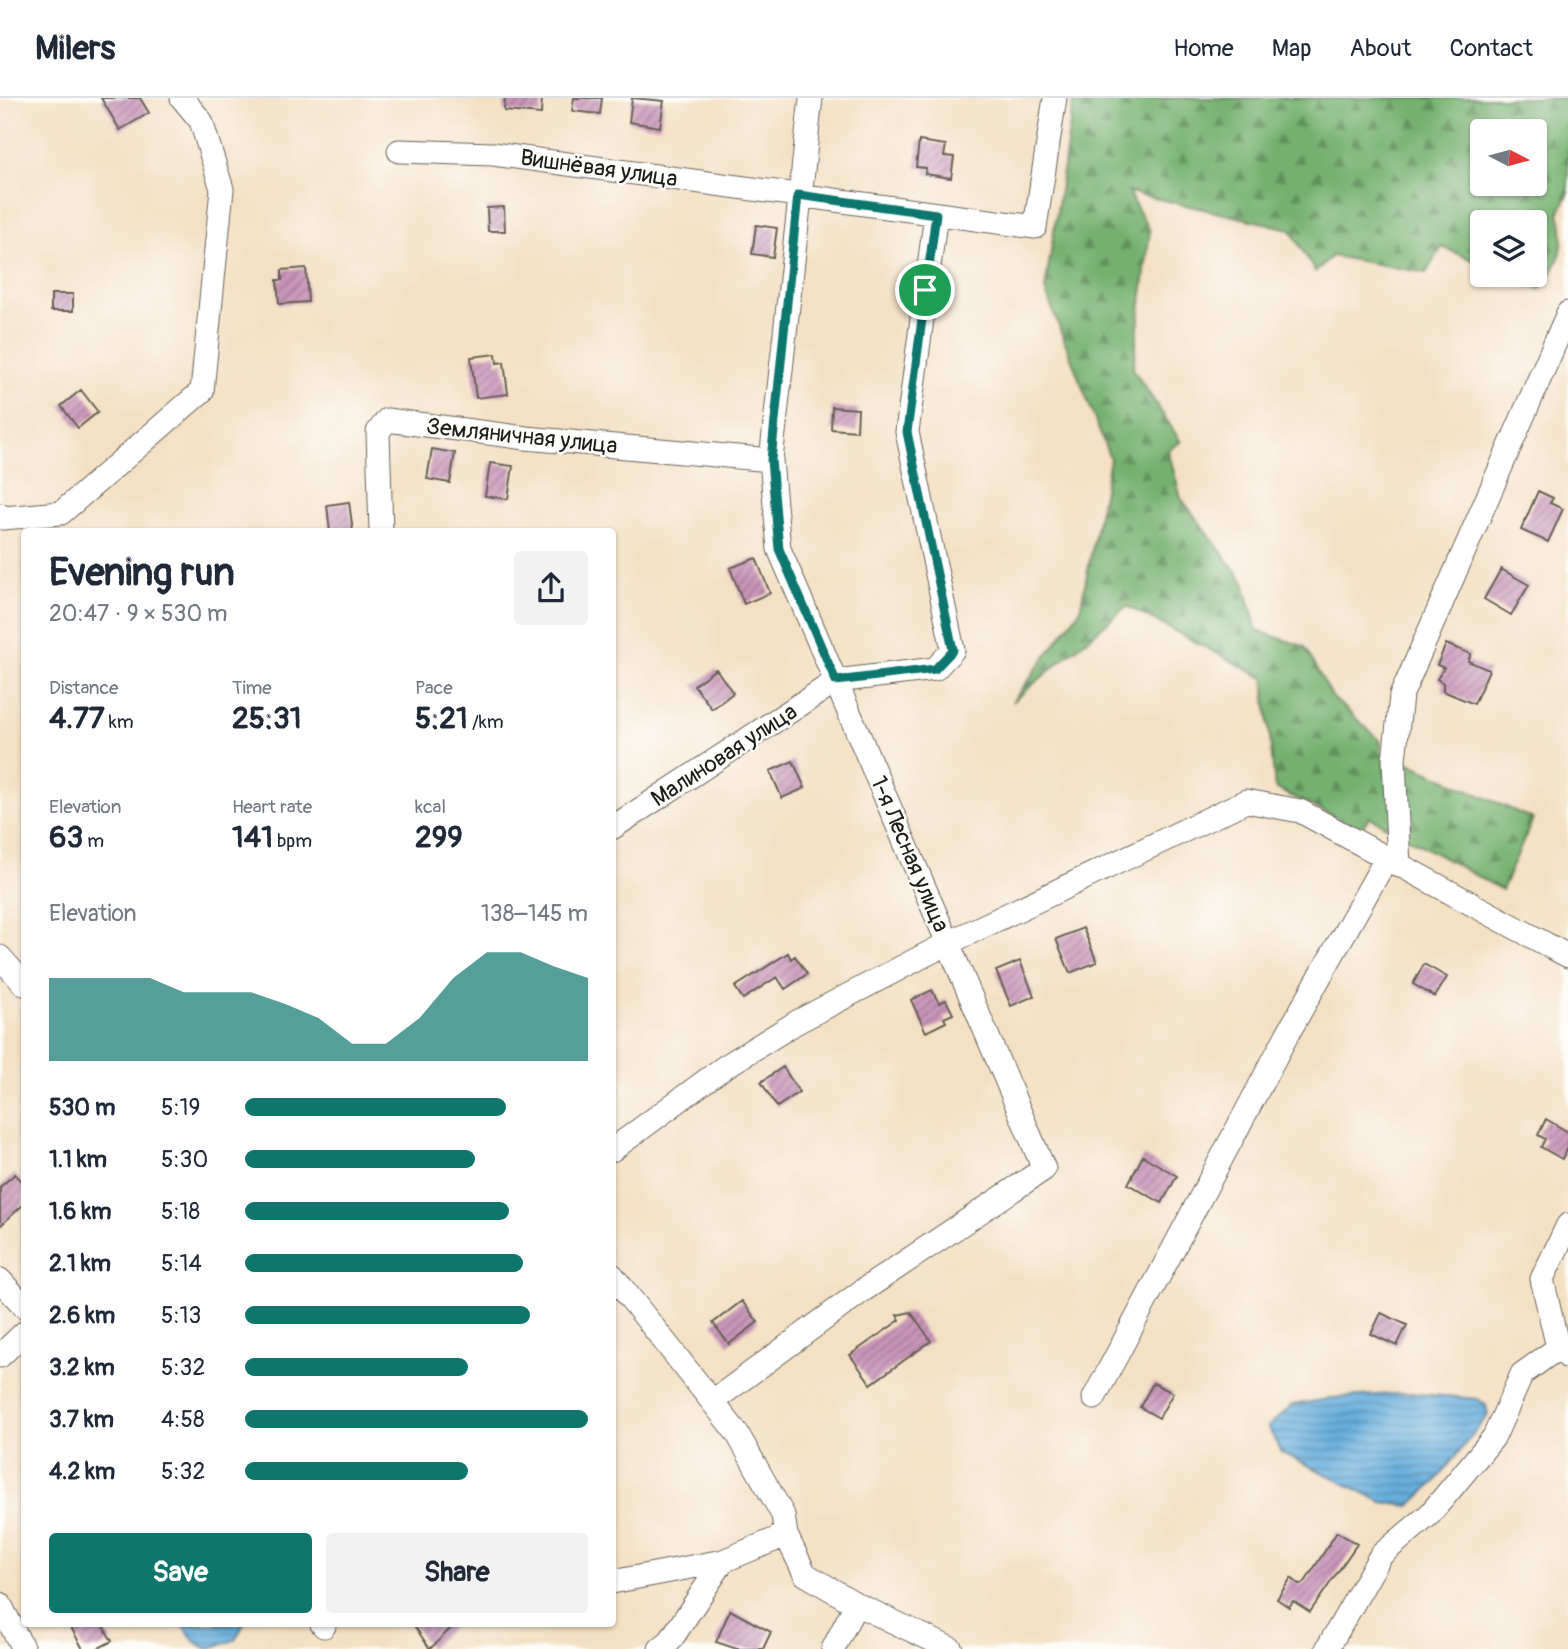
<!DOCTYPE html>
<html lang="en">
<head>
<meta charset="utf-8">
<style>
	body { margin:0; font-family:Pangolin,sans-serif; background:#f2f2f3; color:#1f2937; height:100vh; display:flex; flex-direction:column; font-size:26px; white-space:nowrap }
	* { box-sizing:border-box; margin:0 }
	p { font-size:23px; color:#747a83 }
	.icon { flex:none; width:38px; height:38px; fill:none; stroke:currentColor; stroke-width:2; stroke-linecap:round; stroke-linejoin:round }
	.map { position:relative; flex:1; overflow:hidden }
	.side { position:absolute; left:21px; top:430px; width:595px; height:1099px; display:flex; flex-direction:column; background:#fff; border-radius:7px; box-shadow:0 2px 5px #0004 }
	.side>* { flex:none }
	.needle { width:46px; rotate:96deg }
	.tools { position:absolute; left:1470px; top:21px; display:grid; gap:14px }
	.tools a { display:grid; place-items:center; width:77px; height:77px; border-radius:7px; background:#fff; box-shadow:0 2px 5px #0004; font-size:35px }
	.pin { position:absolute; display:grid; place-items:center; width:60px; height:60px; color:#fff; margin:-30px; border:4px solid #fff; border-radius:50%; box-shadow:0 2px 7px #0007 }
	.round { display:grid; place-items:center; flex:none; width:74px; height:74px; border-radius:7px; background:#f2f2f3 }
	.summary { display:flex; align-items:center; justify-content:space-between; height:119px; padding:0 28px }
	h1 { font-size:38px; font-weight:700; line-height:52px }
	.stats { display:grid; grid-template-columns:repeat(3,1fr); gap:10px; height:119px; padding:7px 28px }
	.stats div { display:grid; align-content:center }
	.stats b { font-size:30px; font-weight:700 }
	.stats small { font-size:19px; font-weight:400 }
	.stats p { font-size:19px }
	.chart { height:196px; padding:14px 28px }
	.chart p { display:flex; justify-content:space-between }
	.chart svg { width:100%; height:126px; margin-top:7px; fill:#0f766e; opacity:.7 }
	.primary-button { display:flex; gap:14px; margin-top:auto; padding:14px 28px }
	.primary-button a { flex:1; height:80px; border-radius:7px; background:#0f766e; color:#fff; font-size:28px; font-weight:700; line-height:80px; text-align:center }
	.primary-button a+a { background:#f2f2f3; color:#1f2937 }
	ul { padding:0 28px; list-style:none; font-size:23px }
	li { display:grid; grid-template-columns:112px 84px 1fr; align-items:center; height:52px }
	li i { height:18px; border-radius:9px; background:#0f766e }
	header { display:flex; align-items:center; gap:42px; box-sizing:border-box; height:98px; padding:0 35px; background:#fff; border-bottom:2px solid #e0e1e3 }
	header strong { font-size:33px }
	nav { display:flex; gap:38px; margin-inline-start:auto; font-size:24px }
	.map>svg:first-child { display:block }
	.forest { fill:url(#forest-firs); stroke:#486646; stroke-width:2; fill-rule:evenodd }
	.water { fill:url(#water-rules); stroke:#41657c; stroke-width:2 }
	.building { fill:url(#building-hatch) }
	.lines { fill:none; stroke-linecap:round; stroke-linejoin:round }
	.minor-casing { stroke:#686157; stroke-width:25 }
	.minor { stroke:#fff; stroke-width:23 }
	.route-casing { stroke:#fff; stroke-width:14 }
	.route { stroke:#0f766e; stroke-width:9 }
	.labels { text-anchor:middle; dominant-baseline:central; stroke-width:5; stroke-linejoin:round; paint-order:stroke }
	.street-label { font-size:23px; fill:#1c1c1c; stroke:#fdfcf7 }
</style>
</head>
<body>
<header>
<strong>Milers</strong>
<nav><a>Home</a><a>Map</a><a>About</a><a>Contact</a></nav>
</header>
<div class="map">
<svg width="1568" height="1551" viewBox="0 0 1568 1551">
	<defs>
		<pattern id="forest-firs" width="22" height="20" patternUnits="userSpaceOnUse" patternTransform="scale(1.75)"><rect width="22" height="20" fill="#74b06f"/><path d="M5 1l3.5 6h-7zM16 11l3.5 6h-7z" fill="#5e8e5a"/></pattern>
		<pattern id="water-rules" width="6" height="5" patternUnits="userSpaceOnUse" patternTransform="scale(1.75)"><rect width="6" height="5" fill="#66aedd"/><path d="M0 2.5h6" fill="none" stroke="#538db2"/></pattern>
		<pattern id="building-hatch" width="6" height="6" patternUnits="userSpaceOnUse" patternTransform="scale(1.75)"><rect width="6" height="6" fill="#c895b9"/><path d="M-1 1l2-2M0 6l6-6M5 7l2-2" fill="none" stroke="#a27996"/></pattern>
	</defs>
	<rect width="100%" height="100%" fill="#fdfcf7"/>
	<filter id="ink" filterUnits="userSpaceOnUse"><feTurbulence type="fractalNoise" baseFrequency=".0143" numOctaves="2"/><feDisplacementMap in="SourceGraphic" scale="14" xChannelSelector="R" yChannelSelector="G"/><feConvolveMatrix kernelMatrix="1 2 1 2 8 2 1 2 1" color-interpolation-filters="sRGB"/></filter>
	<filter id="wash" filterUnits="userSpaceOnUse"><feTurbulence type="fractalNoise" baseFrequency=".00686" numOctaves="4" result="noise"/><feDisplacementMap in="SourceGraphic" scale="28" xChannelSelector="R" yChannelSelector="G"/><feGaussianBlur stdDeviation="1.57" result="paint"/><feColorMatrix in="noise" values="0 0 0 0 0 0 0 0 0 0 0 0 0 0 0 0 0 1.4 0 .05"/><feComposite in="paint" operator="in"/></filter>
	<g filter="url(#wash)">
		<rect width="100%" height="100%" fill="#f4e0c4"/>
		<path class="forest" d="M1074,0h494v96l-9,19c9,33 1,50 -19,76l-34,-14h29v-53h-53v42l-40,-17 -16,26 -94,-17 -17,16 -25,-43 -162,-37 22,39 -17,138 48,73 -13,8 13,48 63,84 13,49 47,15 29,52 47,42 9,55 16,-34 128,58 -31,71 -132,-73 -10,12 -85,-41 -11,-110 -137,-72 -115,96 68,-92 30,-151 -65,-169zM1482,33h53v53h-53z"/>
		<path class="water" d="M1410,1295l68,6 8,6 2,10 -53,67 -25,24 -26,-3 -103,-51 -13,-25 24,-22 49,-8z
			M183,1526h61l-9,16 -28,9 -13,-8z"/>
		<g id="blocks">
			<path class="building" d="M101,0h39l9,15 -29,17z
				M505,0h37l-1,16 -37,-3z
				M574,0h28l-2,16 -28,-3z
				M632,0l32,3 -4,26 -31,-5z
				M919,43l27,4 -2,11 10,1 -3,21 -26,-4 1,-6 -10,-1z
				M504,109l1,24h-17l-1,-23z
				M756,127l21,3 -4,29 -21,-3z
				M306,170l2,34 -29,2 -2,-24h5v-10z
				M51,196h22v17h-22z
				M496,256l1,9 7,-1 4,32 -32,4 -5,-41z
				M81,292l17,22 -20,16 -17,-22z
				M832,309l26,2 -1,22 -26,-2z
				M432,351l23,4 -5,30 -23,-4z
				M490,365l23,3 -5,33 -23,-3z
				M1538,393l15,7 -3,5 13,6 -15,33 -27,-12z
				M349,404l4,30h-23l-3,-27z
				M756,460l14,35 -26,11 -14,-36z
				M1501,471l28,16 -18,30 -27,-16z
				M1446,546l25,10 -3,7 21,9 -15,34 -31,-13v-8l-6,-4 7,-11 -7,-3z
				M716,571l17,24 -21,16 -18,-24z
				M793,663l12,27 -23,10 -12,-27z
				M1083,830l14,34 -27,11 -14,-34z
				M788,855l3,6 4,-3 12,18 -22,15 -8,-12 -34,22 -8,-12z
				M1020,863l14,35 -23,10 -15,-35z
				M1424,866l23,13 -12,20 -22,-13z
				M932,892l7,13 7,-3 7,14 -9,4 2,4 -20,10 -15,-32z
				M783,969l16,25 -22,15 -16,-25z
				M1546,1021l22,13v16l-6,11 -21,-12 4,-8 -7,-4z
				M1143,1058l34,20 -15,27 -34,-19z
				M15,1076l9,10v20l-24,22v-39z
				M742,1203l16,21 -29,22 -16,-21z
				M911,1214l20,29 -60,43 -21,-29 50,-35 -3,-5z
				M1381,1215l26,12 -10,21 -26,-12z
				M1153,1285l20,10 -14,25 -19,-11z
				M1337,1434l20,12 -47,68 -17,-11 -4,6 -12,-8 14,-21 9,7 5,-3z
				M730,1512l41,22 -8,17h-26l-21,-7z
				M69,1526h33l10,17 -15,8h-14z
				M413,1526h42l-25,25z"/>
		</g>
	</g>
	<g filter="url(#ink)">
		<use href="#blocks" fill-opacity="0" stroke="#686157" stroke-width="2"/>
		<g class="lines">
			<g class="minor-casing">
				<path id="minor" d="M811,0l-40,362 8,89 169,394 298,-142 54,10 268,145
					M399,53l94,3 542,73 20,-129
					M0,417l3,3 58,-5 141,-122 20,-202 -21,-68 -19,-23
					M381,434l-3,-100 9,-12 139,18 245,22
					M612,730l224,-147 99,-12 18,-19 -46,-218 29,-218
					M1399,768l-5,-106 7,-64 167,-383
					M0,859l24,27
					M612,1052l111,-82 74,-46 151,-79 96,226 -182,122 -149,110
					M612,1177l125,158 46,82 3,20 19,39 51,30 95,45
					M0,1182l24,26
					M0,1258l24,-23
					M1568,1259l-10,-9 -16,-69 26,-54
					M1094,1300l193,-363 99,-176
					M612,1484l111,-21 63,-26
					M0,1506l23,45
					M322,1526l2,2
					M660,1551l10,-8 53,-80
					M833,1551l23,-45
					M1327,1551l54,-94 49,-41 64,-77 28,-63 36,-26"/>
			</g>
			<use href="#minor" class="minor"/>
		</g>
	</g>
	<g class="lines" filter="url(#ink)">
		<g class="route-casing">
			<path id="route" d="M798,97l138,19 -29,218 46,218 -18,19 -99,12 -57,-132 -8,-89z"/>
		</g>
		<use href="#route" class="route"/>
	</g>
	<g class="labels">
		<g class="street-label">
			<text transform="translate(599 70) rotate(8)">Вишнёвая улица</text>
			<text transform="translate(522 338) rotate(6)">Земляничная улица</text>
			<text transform="translate(724 657) rotate(-33)">Малиновая улица</text>
			<text transform="translate(910 756) rotate(67)">1-я Лесная улица</text>
		</g>
	</g>
</svg>
<div class="tools">
<a><svg class="needle" viewBox="-14 -14 28 28"><path d="M0-13l5 13h-10z" fill="#e53935"/><path d="M0 13l5-13h-10z" fill="#747a83"/></svg></a>
<a><svg class="icon" aria-label="layers" viewBox="0 0 24 24"><path d="M12 4l9 5-9 5-9-5zM3 14l9 5 9-5"/></svg></a>
</div>
<div class="pin" style="left:925px;top:192px;background:#1e9e55"><svg class="icon" aria-label="arrive" viewBox="0 0 24 24"><path d="M6 21V4h12l-3 4 3 4H6"/></svg></div>
<section class="side">
<div class="summary"><div><h1>Evening run</h1><p>20:47 · 9 × 530 m</p></div><a class="round"><svg class="icon" aria-label="share" viewBox="0 0 24 24"><path d="M12 15V3M7 8l5-5 5 5M5 13v7h14v-7"/></svg></a></div>
<div class="stats">
<div><p>Distance</p><b>4.77<small> km</small></b></div>
<div><p>Time</p><b>25:31</b></div>
<div><p>Pace</p><b>5:21<small> /km</small></b></div>
</div>
<div class="stats">
<div><p>Elevation</p><b>63<small> m</small></b></div>
<div><p>Heart rate</p><b>141<small> bpm</small></b></div>
<div><p>kcal</p><b>299</b></div>
</div>
<div class="chart"><p><span>Elevation</span>138–145 m</p>
<svg viewBox="0 0 160 44" preserveAspectRatio="none"><path d="M0 44V15L10 15L20 15L30 15L40 20L50 20L60 20L70 24L80 29L90 38L100 38L110 29L120 15L130 6L140 6L150 11L160 15V44z"/></svg>
</div>
<ul>
<li><b>530 m</b>5:19<i style="width:76%"></i></li>
<li><b>1.1 km</b>5:30<i style="width:67%"></i></li>
<li><b>1.6 km</b>5:18<i style="width:77%"></i></li>
<li><b>2.1 km</b>5:14<i style="width:81%"></i></li>
<li><b>2.6 km</b>5:13<i style="width:83%"></i></li>
<li><b>3.2 km</b>5:32<i style="width:65%"></i></li>
<li><b>3.7 km</b>4:58<i style="width:100%"></i></li>
<li><b>4.2 km</b>5:32<i style="width:65%"></i></li>
</ul>
<div class="primary-button"><a>Save</a><a>Share</a></div>
</section>
</div>
</body>
</html>
